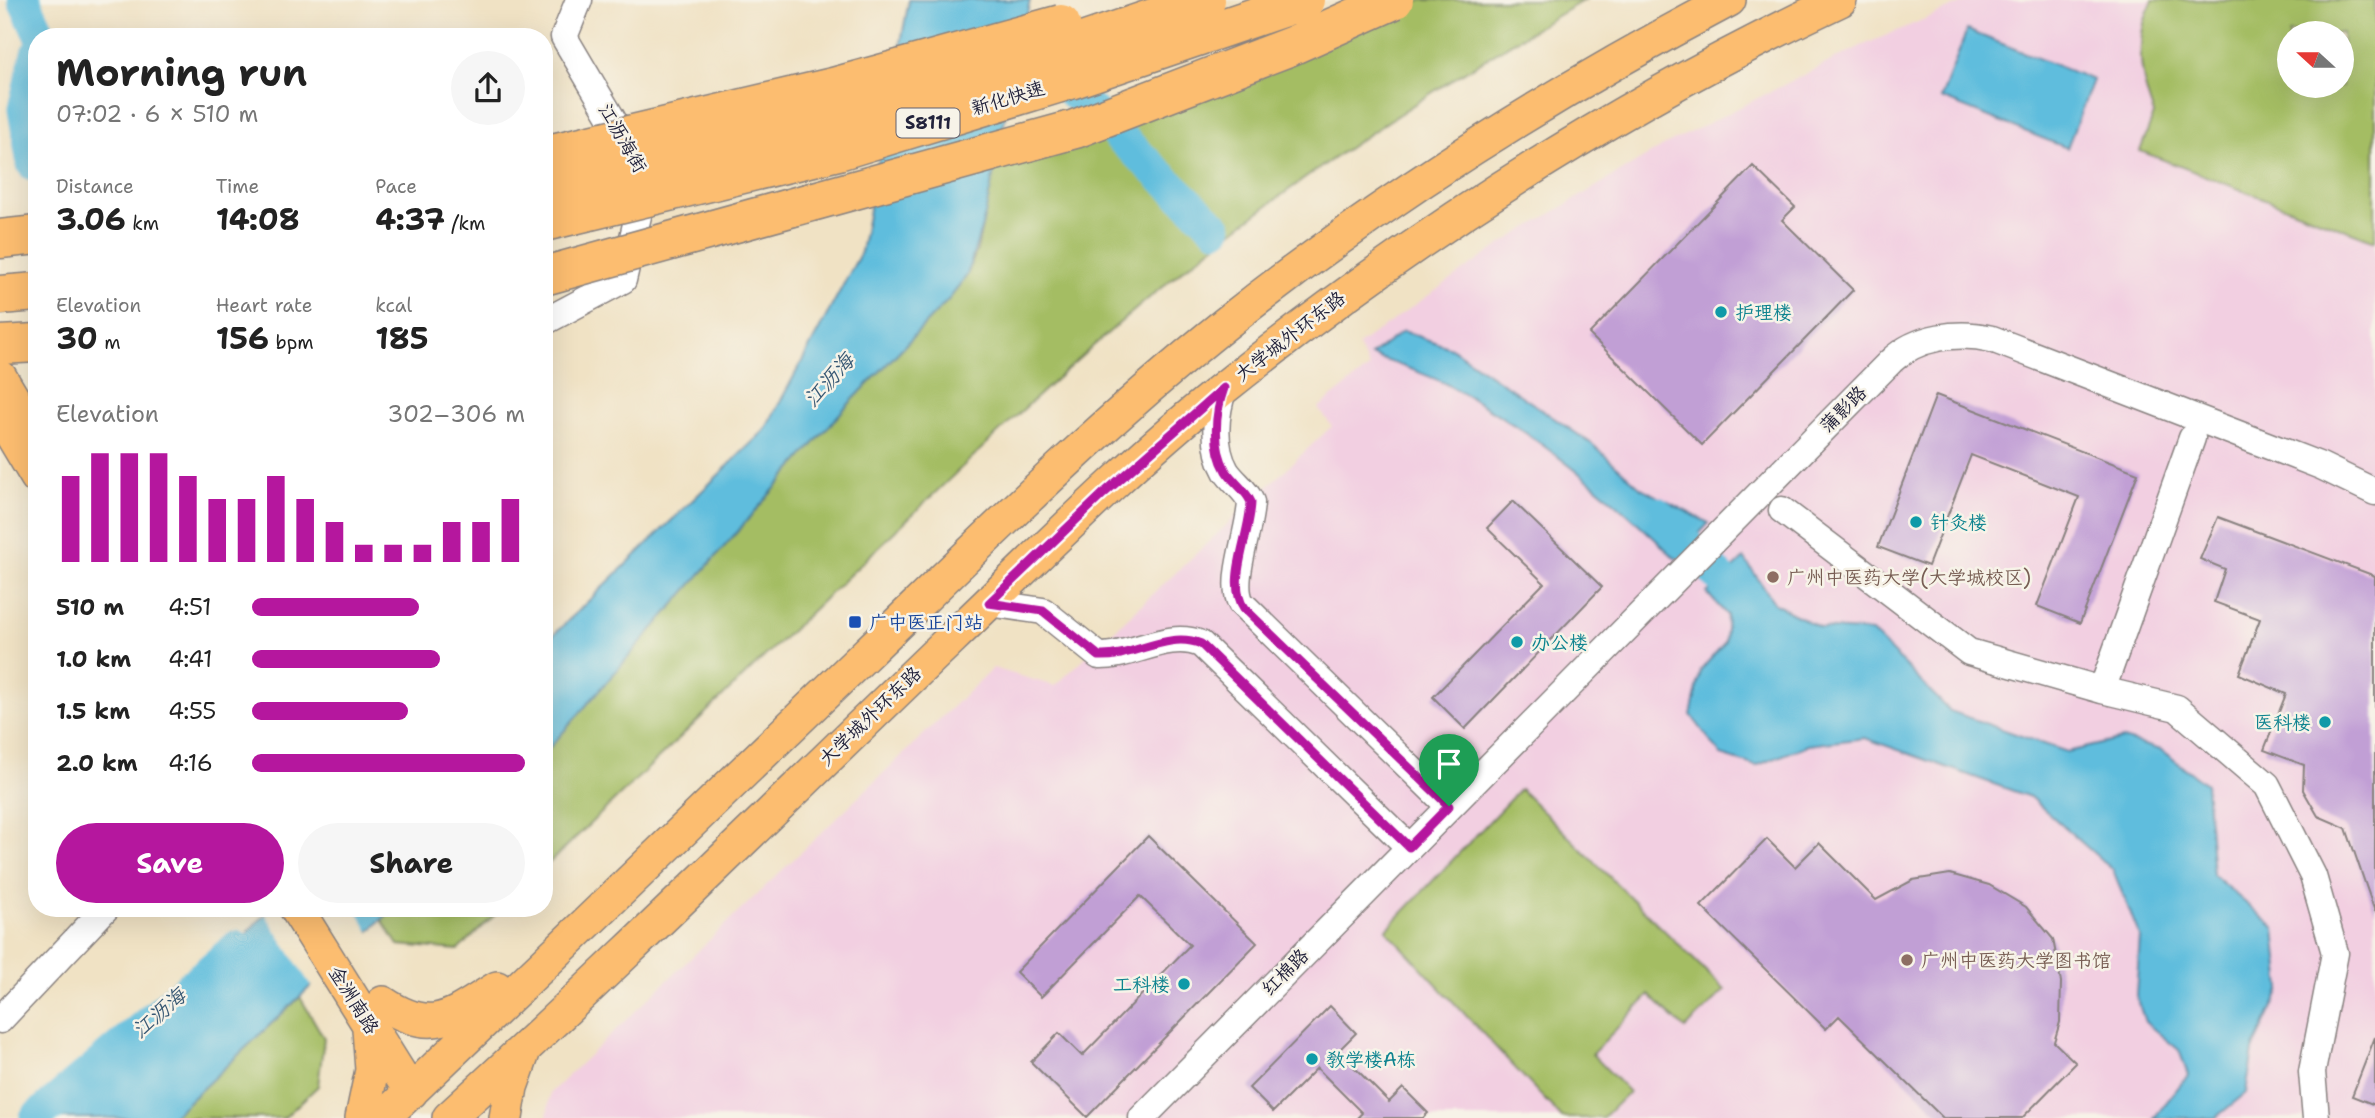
<!DOCTYPE html>
<html lang="en">
<head>
<meta charset="utf-8">
<style>
	body { margin:0; font-family:"Shantell Sans","LXGW WenKai TC",sans-serif; background:#f6f6f6; color:#222; height:100vh; display:flex; flex-direction:column; font-size:26px; white-space:nowrap }
	* { box-sizing:border-box; margin:0 }
	p { font-size:23px; color:#767676 }
	.icon { flex:none; width:38px; height:38px; fill:none; stroke:currentColor; stroke-width:2; stroke-linecap:round; stroke-linejoin:round }
	.map { position:relative; flex:1; overflow:hidden }
	.panel { position:absolute; left:28px; top:28px; width:525px; height:889px; display:flex; flex-direction:column; background:#fff; border-radius:28px; box-shadow:0 7px 28px #0002 }
	.panel>* { flex:none }
	.needle { width:46px; rotate:291deg }
	.fabs { position:absolute; left:2277px; top:21px; display:grid; gap:14px }
	.fabs a { display:grid; place-items:center; width:77px; height:77px; border-radius:50%; background:#fff; box-shadow:0 7px 28px #0002; font-size:35px }
	.pin { position:absolute; display:grid; place-items:center; width:60px; height:60px; color:#fff; margin:-72px -30px; border-radius:50% 50% 50% 0; rotate:-45deg; box-shadow:0 0 7px #0007 }
	.pin .icon { rotate:45deg }
	.round { display:grid; place-items:center; flex:none; width:74px; height:74px; border-radius:37px; background:#f6f6f6 }
	.summary { display:flex; align-items:center; justify-content:space-between; height:119px; padding:0 28px }
	h1 { font-size:38px; font-weight:700; line-height:52px }
	.figures { display:grid; grid-template-columns:repeat(3,1fr); gap:10px; height:119px; padding:7px 28px }
	.figures div { display:grid; align-content:center }
	.figures b { font-size:30px; font-weight:700 }
	.figures small { font-size:19px; font-weight:400 }
	.figures p { font-size:19px }
	.chart { height:196px; padding:14px 28px }
	.chart p { display:flex; justify-content:space-between }
	.chart svg { width:100%; height:126px; margin-top:7px; stroke:#b5179e; stroke-width:6 }
	.action { display:flex; gap:14px; margin-top:auto; padding:14px 28px }
	.action a { flex:1; height:80px; border-radius:42px; background:#b5179e; color:#fff; font-size:28px; font-weight:700; line-height:80px; text-align:center }
	.action a+a { background:#f6f6f6; color:#222 }
	ul { padding:0 28px; list-style:none; font-size:23px }
	li { display:grid; grid-template-columns:112px 84px 1fr; align-items:center; height:52px }
	li i { height:18px; border-radius:9px; background:#b5179e }
	.map>svg:first-child { display:block }
	.built { fill:#f2cfe1; fill-rule:evenodd }
	.green { fill:#a4bd63; stroke:#63704f; stroke-width:2; fill-rule:evenodd }
	.water { fill:#5fbddd; stroke:#40708c; stroke-width:2 }
	.pier { fill:#f0e2c4 }
	.lines { fill:none; stroke-linecap:round; stroke-linejoin:round }
	.river { stroke:#5fbddd; stroke-width:33 }
	.building { fill:#c19fd5 }
	.minor-casing { stroke:#898280; stroke-width:29 }
	.major-casing { stroke:#898280; stroke-width:36 }
	.highway-casing { stroke:#898280; stroke-width:41 }
	.minor { stroke:#fff; stroke-width:26 }
	.major { stroke:#fcbd6f; stroke-width:33 }
	.highway { stroke:#fcbd6f; stroke-width:38 }
	.highway-bridge-casing { stroke:#898280; stroke-width:41; stroke-linecap:butt }
	.highway-bridge { stroke:#fcbd6f; stroke-width:38 }
	.route-casing { stroke:#fff; stroke-width:14 }
	.route { stroke:#b5179e; stroke-width:9 }
	.culture-dot { fill:#0f9aa8; stroke:#f7f3e8; stroke-width:2.5 }
	.education-dot { fill:#8d6e63; stroke:#f7f3e8; stroke-width:2.5 }
	.transit-dot { fill:#1a4fb4; stroke:#f7f3e8; stroke-width:2.5 }
	.labels { text-anchor:middle; dominant-baseline:central; stroke-width:5; stroke-linejoin:round; paint-order:stroke }
	.shield { fill:#f7f3e8; stroke:#62616f; stroke-width:2 }
	.shield-label { font-size:18px; font-weight:bold; fill:#22223b }
	.street-label { font-size:19px; fill:#22223b; stroke:#f7f3e8 }
	.culture-label { font-size:19px; fill:#0d838f; stroke:#f7f3e8; text-anchor:start }
	.education-label { font-size:19px; fill:#785e54; stroke:#f7f3e8; text-anchor:start }
	.transit-label { font-size:19px; fill:#164399; stroke:#f7f3e8; text-anchor:start }
	.water-label { font-size:21px; font-style:italic; fill:#375874; stroke:#f7f3e8 }
</style>
</head>
<body>
<div class="map">
<svg width="2375" height="1118" viewBox="0 0 2375 1118">
	<rect width="100%" height="100%" fill="#f7f3e8"/>
	<filter id="ink" filterUnits="userSpaceOnUse"><feTurbulence type="fractalNoise" baseFrequency=".0143" numOctaves="2"/><feDisplacementMap in="SourceGraphic" scale="14" xChannelSelector="R" yChannelSelector="G"/><feConvolveMatrix kernelMatrix="1 2 1 2 8 2 1 2 1" color-interpolation-filters="sRGB"/></filter>
	<filter id="wash" filterUnits="userSpaceOnUse"><feTurbulence type="fractalNoise" baseFrequency=".00686" numOctaves="4" result="noise"/><feDisplacementMap in="SourceGraphic" scale="28" xChannelSelector="R" yChannelSelector="G"/><feGaussianBlur stdDeviation="1.57" result="paint"/><feColorMatrix in="noise" values="0 0 0 0 0 0 0 0 0 0 0 0 0 0 0 0 0 1.4 0 .05"/><feComposite in="paint" operator="in"/></filter>
	<g filter="url(#wash)">
		<rect width="100%" height="100%" fill="#f0e2c4"/>
		<path class="built" d="M1970,0h405v1118h-1828l3,-25 443,-425 62,18 277,-260 -14,-18 51,-40 -11,-23 145,-102 162,-98 196,-99zM2289,33h53v53h-53z"/>
		<path class="green" d="M1423,0h161c-138,80 -271,167 -396,266 -105,84 -202,178 -299,271 -115,110 -230,221 -345,331v-114l299,-344 107,-112 17,-23 10,-25 22,-104 302,-99z
			M2153,0h222v241l-235,-90 14,-37c-14,-36 -21,-77 -1,-114zM2342,33v53h-53v-53z
			M1520,789l205,201 -40,39 -36,-34 -57,59 37,38 -26,26h-41l-176,-188z
			M394,908h108l-44,42 -60,-5 -16,-25z
			M300,997l24,41 -6,48 -34,32h-113z"/>
		<path class="water" d="M909,0h121l-45,215 -18,60 -17,23 -107,112 -299,344v-110l221,-214 96,-178z
			M1967,30l126,50 -26,68 -126,-50z
			M1403,331l48,17 141,96 49,44 68,35 -33,36c-69,-67 -145,-130 -230,-175 -24,-12 -51,-20 -75,-29z
			M1744,558l31,46 45,24 52,4 78,79 117,41 56,-13 38,11 45,34 7,91 62,53 6,61 -28,61 -7,43 -31,25h-61l34,-43 -9,-25 -34,-28 -9,-27 4,-58 -27,-67 -83,-73 -165,-59 -57,7 -52,21 -35,-11 -30,-40 10,-45 24,-28 2,-27 -20,-22z
			M272,908h122l-223,210h-139l111,-84z"/>
		<path class="pier" d="M267,908h88l16,27 -58,54 -49,-77z"/>
		<g class="lines">
			<path class="river" d="M24,0l17,37
				M1045,66l171,162
				M33,164l-9,-55 13,-55
				M1656,513l98,98
				M36,1118l201,-171"/>
		</g>
		<g id="blocks">
			<path class="building" d="M1753,166l42,41 -13,13 71,70 -151,155 -113,-111z
				M1936,395l202,78 -58,150 -43,-17 42,-109 -108,-42 -43,111 -50,-19z
				M1513,501l89,86 -137,142 -32,-32 111,-114 -57,-55z
				M2218,517l157,59v336l-29,-84 -28,-12 -15,-26 1,-25 -40,-15 22,-56 -47,-20 21,-55 -46,-17 11,-33 -25,-10z
				M1148,836l109,107 -170,174 -56,-55 28,-29 23,23 108,-111 -50,-49 -99,101 -25,-25z
				M1767,839l28,28 24,-24 57,57 37,-20 37,-6 39,11 37,22 27,32 8,43 -1,40 -6,20 22,21 -54,55h-79l-104,-102 -13,13 -125,-123z
				M1330,1006l26,27 -18,18 51,51 14,-14 25,25 -5,5h-66l5,-5 -45,-45 -44,44 -24,-24z
				M2375,1037v68l-23,-9z"/>
		</g>
	</g>
	<g filter="url(#ink)">
		<use href="#blocks" fill-opacity="0" stroke="#898280" stroke-width="2"/>
		<g class="lines">
			<g class="minor-casing">
				<path id="minor" d="M579,0l-15,37 66,112
					M544,322l79,-42 22,-94
					M1224,388c-9,25 -12,59 2,83 7,11 20,19 25,31 -1,29 -22,79 -10,101l208,203
					M2192,438l-90,252 75,18 90,77 46,91 22,77 -23,119 4,46
					M1782,510l187,142 133,38
					M989,603l54,8 56,45c34,1 69,-26 102,-12l208,203
					M0,1020l106,-112
					M1142,1118l749,-757c26,-25 68,-30 101,-22l329,127 54,26"/>
			</g>
			<g class="major-casing">
				<path id="major" d="M0,377l37,62
					M3,420l34,57
					M296,908l115,184
					M383,1003c51,34 70,12 114,-15
					M362,1118l10,-48 -3,-41
					M383,1118c162,-154 323,-310 484,-465 116,-112 232,-228 358,-329 157,-124 327,-231 504,-324
					M449,1118c171,-156 335,-319 502,-479 87,-83 172,-170 265,-245 192,-154 400,-289 624,-394
					M506,1118l5,-31 12,-34"/>
			</g>
			<g class="highway-casing">
				<path id="highway" d="M0,239l37,-4
					M0,295l37,-3
					M0,345l37,-2"/>
			</g>
			<use href="#minor" class="minor"/>
			<use href="#major" class="major"/>
			<use href="#highway" class="highway"/>
			<g class="highway-bridge-casing">
				<path id="highway-bridge" d="M544,155l289,-68 228,-63
					M544,185l202,-46 219,-57 241,-82
					M544,222l294,-71 232,-71 235,-80
					M544,276l531,-147 216,-83 103,-46"/>
			</g>
			<use href="#highway-bridge" class="highway-bridge"/>
		</g>
	</g>
	<g class="lines" filter="url(#ink)">
		<g class="route-casing">
			<path id="route" d="M1224,388c-9,25 -12,59 2,83 7,11 20,19 25,31 -1,34 -25,79 -7,106l205,198 -40,41 -208,-203c-33,-14 -68,14 -102,12l-56,-45 -54,-8 114,-109z"/>
		</g>
		<use href="#route" class="route"/>
	</g>
	<g class="culture-dot">
		<circle cx="1721" cy="312" r="7"/>
		<circle cx="1916" cy="522" r="7"/>
		<circle cx="1517" cy="642" r="7"/>
		<circle cx="2325" cy="722" r="7"/>
		<circle cx="1184" cy="984" r="7"/>
		<circle cx="1312" cy="1059" r="7"/>
	</g>
	<g class="education-dot">
		<circle cx="1773" cy="577" r="7"/>
		<circle cx="1907" cy="960" r="7"/>
	</g>
	<rect class="transit-dot" x="848" y="615" width="14" height="14" rx="3.5"/>
	<g class="labels">
		<rect class="shield" x="896.5" y="108.5" width="63" height="29" rx="5"/>
		<g class="shield-label">
			<text x="928" y="123">S8111</text>
		</g>
		<g class="street-label">
			<text transform="translate(1008 98) rotate(-17)">新化快速</text>
			<text transform="translate(623 138) rotate(60)">江沥海街</text>
			<text transform="translate(1290 336) rotate(-38)">大学城外环东路</text>
			<text transform="translate(1843 409) rotate(-45)">蒲影路</text>
			<text transform="translate(870 716) rotate(-44)">大学城外环东路</text>
			<text transform="translate(1285 972) rotate(-45)">红棉路</text>
			<text transform="translate(354 1000) rotate(58)">金洲南路</text>
		</g>
		<g class="culture-label">
			<text x="1735" y="312">护理楼</text>
			<text x="1930" y="522">针灸楼</text>
			<text x="1531" y="642">办公楼</text>
			<text x="2311" y="722" text-anchor="end">医科楼</text>
			<text x="1170" y="984" text-anchor="end">工科楼</text>
			<text x="1326" y="1059">教学楼A栋</text>
		</g>
		<g class="education-label">
			<text x="1787" y="577">广州中医药大学(大学城校区)</text>
			<text x="1921" y="960">广州中医药大学图书馆</text>
		</g>
		<g class="transit-label">
			<text x="869" y="622">广中医正门站</text>
		</g>
		<g class="water-label">
			<text transform="translate(829 380) rotate(-48)">江沥海</text>
			<text transform="translate(159 1013) rotate(-41)">江沥海</text>
		</g>
	</g>
</svg>
<div class="fabs">
<a><svg class="needle" viewBox="-14 -14 28 28"><path d="M0-13l5 13h-10z" fill="#e53935"/><path d="M0 13l5-13h-10z" fill="#767676"/></svg></a>
</div>
<div class="pin" style="left:1449px;top:806px;background:#1e9e55"><svg class="icon" aria-label="arrive" viewBox="0 0 24 24"><path d="M6 21V4h12l-3 4 3 4H6"/></svg></div>
<section class="panel">
<div class="summary"><div><h1>Morning run</h1><p>07:02 · 6 × 510 m</p></div><a class="round"><svg class="icon" aria-label="share" viewBox="0 0 24 24"><path d="M12 15V3M7 8l5-5 5 5M5 13v7h14v-7"/></svg></a></div>
<div class="figures">
<div><p>Distance</p><b>3.06<small> km</small></b></div>
<div><p>Time</p><b>14:08</b></div>
<div><p>Pace</p><b>4:37<small> /km</small></b></div>
</div>
<div class="figures">
<div><p>Elevation</p><b>30<small> m</small></b></div>
<div><p>Heart rate</p><b>156<small> bpm</small></b></div>
<div><p>kcal</p><b>185</b></div>
</div>
<div class="chart"><p><span>Elevation</span>302–306 m</p>
<svg viewBox="0 0 160 44" preserveAspectRatio="none"><path d="M5 44V14M15 44V6M25 44V6M35 44V6M45 44V14M55 44V22M65 44V22M75 44V14M85 44V22M95 44V30M105 44V38M115 44V38M125 44V38M135 44V30M145 44V30M155 44V22"/></svg>
</div>
<ul>
<li><b>510 m</b>4:51<i style="width:61%"></i></li>
<li><b>1.0 km</b>4:41<i style="width:69%"></i></li>
<li><b>1.5 km</b>4:55<i style="width:57%"></i></li>
<li><b>2.0 km</b>4:16<i style="width:100%"></i></li>
</ul>
<div class="action"><a>Save</a><a>Share</a></div>
</section>
</div>
</body>
</html>
